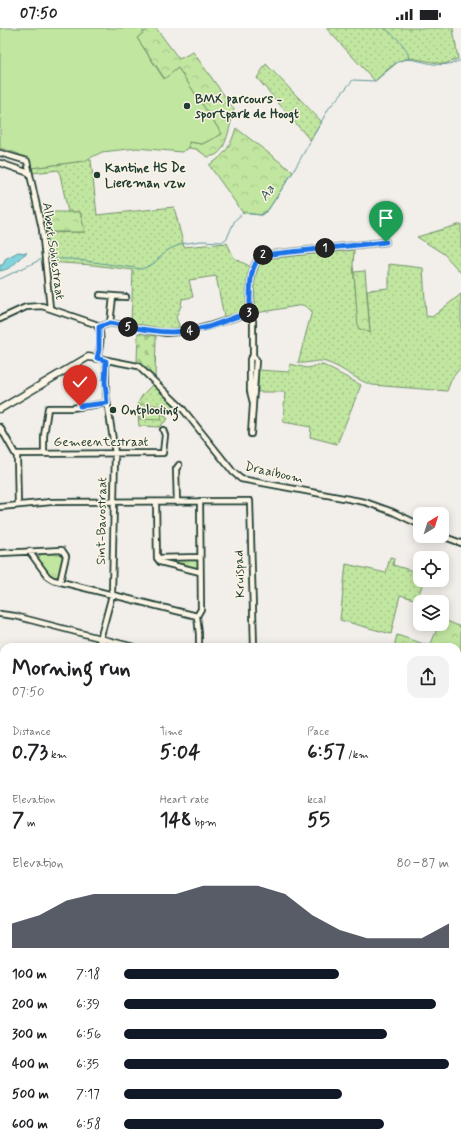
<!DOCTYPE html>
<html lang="en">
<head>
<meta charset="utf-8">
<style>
	body { margin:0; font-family:Mynerve,sans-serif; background:#f2f2f2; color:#202124; height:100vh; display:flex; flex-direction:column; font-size:15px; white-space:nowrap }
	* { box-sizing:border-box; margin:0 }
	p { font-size:13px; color:#757577 }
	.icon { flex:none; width:22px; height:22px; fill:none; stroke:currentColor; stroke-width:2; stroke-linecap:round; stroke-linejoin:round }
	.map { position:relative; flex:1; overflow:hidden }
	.side { position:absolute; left:0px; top:615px; width:461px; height:504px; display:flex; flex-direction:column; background:#fff; border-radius:12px 12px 0 0; box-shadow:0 2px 10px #0003 }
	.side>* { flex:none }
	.needle { width:26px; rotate:38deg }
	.buttons { position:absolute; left:413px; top:479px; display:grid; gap:8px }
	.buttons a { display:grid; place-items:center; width:36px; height:36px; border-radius:8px; background:#fff; box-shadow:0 2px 10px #0003; font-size:20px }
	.pin { position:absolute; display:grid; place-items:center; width:34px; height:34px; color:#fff; margin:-41px -17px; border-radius:50% 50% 50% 0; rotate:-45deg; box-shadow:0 0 4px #0007 }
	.pin .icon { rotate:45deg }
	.km { position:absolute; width:20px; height:20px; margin:-10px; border-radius:50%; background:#222; color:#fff; font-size:11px; line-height:20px; text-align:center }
	.round { display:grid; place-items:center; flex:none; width:42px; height:42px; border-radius:12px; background:#f2f2f2 }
	.head { display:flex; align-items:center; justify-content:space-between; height:68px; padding:0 12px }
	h1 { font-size:22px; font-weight:800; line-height:30px }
	.stats { display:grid; grid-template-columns:repeat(3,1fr); gap:6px; height:68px; padding:4px 12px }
	.stats div { display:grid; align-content:center }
	.stats b { font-size:20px; font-weight:800 }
	.stats small { font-size:11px; font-weight:400 }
	.stats p { font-size:11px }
	.chart { height:112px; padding:8px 12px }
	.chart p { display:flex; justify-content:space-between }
	.chart svg { width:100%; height:72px; margin-top:4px; fill:#111827; opacity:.7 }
	ul { padding:0 12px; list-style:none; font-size:13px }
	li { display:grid; grid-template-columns:64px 48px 1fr; align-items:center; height:30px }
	li i { height:10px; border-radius:5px; background:#111827 }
	.status { display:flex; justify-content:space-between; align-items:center; height:28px; padding:0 20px; background:#fff; direction:ltr }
	.status svg { height:11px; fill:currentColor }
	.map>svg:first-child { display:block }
	.built { fill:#e5e6ee }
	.grass { fill:url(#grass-dots); stroke:#70926a }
	.forest { fill:url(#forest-crowns); stroke:#70926a }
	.cemetery { fill:url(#cemetery-stones); stroke:#70926a }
	.park { fill:url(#park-tufts); stroke:#70926a }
	.pitch { fill:#c1e6a0; stroke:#70926a }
	.water { fill:#83d3de; stroke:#5b979a }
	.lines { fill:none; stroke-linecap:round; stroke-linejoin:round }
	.stream { stroke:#5b979a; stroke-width:1 }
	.river { stroke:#83d3de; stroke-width:7 }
	.minor-casing { stroke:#1f3d34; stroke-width:8 }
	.tertiary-casing { stroke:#1f3d34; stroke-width:9 }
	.primary-casing { stroke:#1f3d34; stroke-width:10 }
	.minor { stroke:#fcf5e5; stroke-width:4.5 }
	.tertiary { stroke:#fcf5e5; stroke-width:6 }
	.primary { stroke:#fcdcac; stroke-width:7 }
	.route-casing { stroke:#fff; stroke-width:8 }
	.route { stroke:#1a73e8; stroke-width:5 }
	.poi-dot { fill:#1f3d34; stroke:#fcf5e5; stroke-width:1.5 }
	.labels { text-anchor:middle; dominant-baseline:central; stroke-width:3; stroke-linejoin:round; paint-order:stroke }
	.poi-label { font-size:13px; font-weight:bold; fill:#1f3d34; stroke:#fcf5e5; text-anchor:start }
	.street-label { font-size:13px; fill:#1f3d34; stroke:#fcf5e5 }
	.water-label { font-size:14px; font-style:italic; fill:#335b56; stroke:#fcf5e5 }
</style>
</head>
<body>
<div class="status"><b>07:50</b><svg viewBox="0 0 49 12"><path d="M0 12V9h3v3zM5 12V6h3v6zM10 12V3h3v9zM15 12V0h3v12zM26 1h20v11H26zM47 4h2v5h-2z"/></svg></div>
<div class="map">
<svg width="461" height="1119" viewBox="0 0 461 1119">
	<defs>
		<pattern id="grass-dots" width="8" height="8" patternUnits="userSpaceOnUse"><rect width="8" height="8" fill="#c1e6a0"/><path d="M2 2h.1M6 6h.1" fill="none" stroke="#a5c68a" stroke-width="1.8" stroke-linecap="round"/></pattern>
		<pattern id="forest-crowns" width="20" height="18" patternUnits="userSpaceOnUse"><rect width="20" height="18" fill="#c1e6a0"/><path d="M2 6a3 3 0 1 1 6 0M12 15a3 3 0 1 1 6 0" fill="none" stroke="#a5c68a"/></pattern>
		<pattern id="cemetery-stones" width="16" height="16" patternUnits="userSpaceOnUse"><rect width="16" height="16" fill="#c1e6a0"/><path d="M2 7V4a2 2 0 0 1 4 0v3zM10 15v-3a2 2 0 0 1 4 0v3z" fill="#a5c68a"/></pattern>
		<pattern id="park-tufts" width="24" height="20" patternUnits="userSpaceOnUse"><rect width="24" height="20" fill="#c1e6a0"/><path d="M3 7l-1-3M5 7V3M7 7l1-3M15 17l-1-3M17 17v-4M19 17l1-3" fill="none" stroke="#a5c68a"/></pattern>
	</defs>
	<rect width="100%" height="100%" fill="#f2eee9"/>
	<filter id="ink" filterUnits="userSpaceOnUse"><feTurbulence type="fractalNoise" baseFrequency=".025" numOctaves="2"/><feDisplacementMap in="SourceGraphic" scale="8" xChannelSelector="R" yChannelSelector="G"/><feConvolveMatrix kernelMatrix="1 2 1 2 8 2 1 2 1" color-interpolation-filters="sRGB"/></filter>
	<g filter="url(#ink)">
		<path class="built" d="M120,1115h111l2,4h-116z"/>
		<path class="grass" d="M326,0h127l5,31 -14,5 -34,-6 -11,3 -24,20z
			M266,36l56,58 -12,18 -53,-62z
			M91,132l6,55 77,-8 10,40 43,-4 7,15 17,9 -5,43 -22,7 -8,-41 -27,4 4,17 -11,2 -1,7 -5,11 4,11 -23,1 -26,-4 2,-55 -40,-5 -45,-3 -4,-29 41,-1 -5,-20h-12l-9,-42 -27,3 -1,-5z
			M461,196v49l-17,-19 -27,-17z
			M354,222l-1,15 6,63 11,4 -3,-42 22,-2v-24l34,4 3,48 6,1 29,-23v73l-9,11 -5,13 -75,-6c-16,-5 -30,-18 -46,-23 -9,-3 -18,2 -28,1l14,-52 -9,-6 -47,8c-1,-18 -5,-39 7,-54z
			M290,336l17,4 16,-3 38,20 -24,59 -27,-7 1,-10 -28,-5 2,-30h-27v-22l31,2z
			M153,356l21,22 -10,9 4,4 -9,8 -20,-1c-2,-24 -4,-24 14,-42z
			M390,529l4,1 -1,7 27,8v7h4l-7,20 -17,-5 -9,39 -51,-14 6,-56 40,9z
			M457,897h4v77l-4,1z
			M461,1068v45l-4,1v-45z"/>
		<path class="forest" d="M149,0h7l23,31 14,-7 41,57c-3,11 -7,39 -17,45 -2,2 -6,2 -9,3l-12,-8 -7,-1v-6l13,2 20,-10 -44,-66 -13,11 -28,-41z
			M236,100l57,44 -25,38 -7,5 -18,-2 -34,-48c16,-9 22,-20 27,-37z
			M42,184h38l5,20h-40z
			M365,243l5,62 -12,-5 -4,-56z
			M442,591l19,8v71l-4,-2v-49h-63l3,-12 33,11 9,-22h3z"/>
		<path class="cemetery" d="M138,305l18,3 -1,43 -18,-18z"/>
		<path class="park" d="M61,524l3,4 -4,19c-11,7 -17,-8 -22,-15l3,-7z
			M162,531h32l3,2 1,5 -3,3 -34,-8z"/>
		<path class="pitch" d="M0,0h141l3,4 -7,6 27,41 14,-11 44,66 -20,10 -13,-2v6l-7,4 -45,-4 -35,4 -18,9 -53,7c-3,-14 -19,-16 -31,-20z
			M140,376l23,2 -2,14 -22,-1z"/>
		<path class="water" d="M18,224l9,1c-12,6 -9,14 -27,18v-6h3l2,-6z"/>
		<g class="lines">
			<path class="stream" d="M384,0c10,7 24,18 25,31
				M48,231h24l70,10 11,-5 15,-14 13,-6 20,-3 21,1 5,-4 8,-18 8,-7 18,2 7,-5 25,-38 36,-64 24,-28 22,1c7,-6 16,-16 25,-20 17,-7 34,12 61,-1
				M0,251l42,-20"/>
			<path class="river" d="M101,1119l4,-4"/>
			<g class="minor-casing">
				<path id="minor" d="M0,125l27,8 15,68 8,79
					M0,135l29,10
					M100,267l26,2
					M249,285c3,-20 -3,-43 13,-58l124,-13
					M249,285l4,8v35l-3,3v32l3,12
					M0,291l26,-12 16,-1 53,18c9,7 5,24 2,34l41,8 44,42 51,64 8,7 124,23 28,10 27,13
					M110,295l3,-26
					M99,299l11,-4 56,10 24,-2 19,-5 40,-13
					M0,399l17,30 1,48
					M251,406l5,-74 -3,-4
					M44,425v-17l4,-28h24l35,-5
					M16,426l147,-1 2,-18 -2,-5
					M156,474l1,56 3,4 40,10
					M177,474l-1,-33 3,-4
					M0,479l51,-5 199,-1 4,146
					M442,508l19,7
					M29,523l19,26 5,3 144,36
					M0,525l62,-3 4,6 -6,26
					M157,530l43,-1
					M0,586l15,2 119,31
					M98,619l14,-52 3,-142 -9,-59v-33
					M199,619v-13l-2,-18 4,-7 -1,-108
					M0,646h4
					M0,716l4,2
					M0,731l4,2
					M0,770l4,-4
					M457,770h4
					M0,783l4,3
					M0,846l4,2
					M0,884l4,2
					M0,986l4,-1
					M234,1115l2,4
					M433,1115l2,4"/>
			</g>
			<g class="tertiary-casing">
				<path id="tertiary" d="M0,381l88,-52 9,1"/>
			</g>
			<g class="primary-casing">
				<path id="primary" d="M0,1071l4,4
					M41,1115l3,4"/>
			</g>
			<use href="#minor" class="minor"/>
			<use href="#tertiary" class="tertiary"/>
			<use href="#primary" class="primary"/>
		</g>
	</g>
	<g class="lines" filter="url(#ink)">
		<g class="route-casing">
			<path id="route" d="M80,378l27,-3 -2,-21 1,-21 -9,-3 2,-8v-23l11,-4c38,7 59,14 98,4 14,-4 27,-11 41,-14 3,-20 -3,-43 13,-58l124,-13"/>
		</g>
		<use href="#route" class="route"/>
	</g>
	<g class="poi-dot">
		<circle cx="187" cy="78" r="4"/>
		<circle cx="97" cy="147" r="4"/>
		<circle cx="113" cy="382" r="4"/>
	</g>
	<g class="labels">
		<g class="poi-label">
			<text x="195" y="71">BMX parcours -<tspan x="195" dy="15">sportpark de Hoogt</tspan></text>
			<text x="105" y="140">Kantine HS De<tspan x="105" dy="15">Liereman vzw</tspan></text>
			<text x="121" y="382">Ontplooiing</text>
		</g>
		<g class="street-label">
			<text transform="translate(53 223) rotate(82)">Albert Sohiestraat</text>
			<text x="101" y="414">Gemeentestraat</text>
			<text transform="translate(274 445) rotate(13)">Draaiboom</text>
			<text transform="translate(102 493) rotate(-89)">Sint-Bavostraat</text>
			<text transform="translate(240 546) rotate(-92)">Kruispad</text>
		</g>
		<g class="water-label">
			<text transform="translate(267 165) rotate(-55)">Aa</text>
		</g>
	</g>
</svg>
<div class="buttons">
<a><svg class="needle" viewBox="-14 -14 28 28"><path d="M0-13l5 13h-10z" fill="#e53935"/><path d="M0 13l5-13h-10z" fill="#757577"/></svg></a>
<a><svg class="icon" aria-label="locate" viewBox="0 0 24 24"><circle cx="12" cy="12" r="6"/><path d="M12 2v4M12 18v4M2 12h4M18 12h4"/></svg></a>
<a><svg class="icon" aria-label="layers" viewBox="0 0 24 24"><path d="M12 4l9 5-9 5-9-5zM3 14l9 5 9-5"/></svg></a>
</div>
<div class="pin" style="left:386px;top:214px;background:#1e9e55"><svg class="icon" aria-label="arrive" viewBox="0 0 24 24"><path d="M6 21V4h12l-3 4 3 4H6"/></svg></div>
<div class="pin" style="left:80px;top:378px;background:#d93025"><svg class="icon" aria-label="check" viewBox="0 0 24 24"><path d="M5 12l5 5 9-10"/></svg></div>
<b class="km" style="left:325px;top:220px">1</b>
<b class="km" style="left:263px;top:227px">2</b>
<b class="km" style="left:249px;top:285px">3</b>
<b class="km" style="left:190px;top:303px">4</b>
<b class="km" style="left:128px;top:299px">5</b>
<section class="side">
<div class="head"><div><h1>Morning run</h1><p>07:50</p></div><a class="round"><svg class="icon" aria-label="share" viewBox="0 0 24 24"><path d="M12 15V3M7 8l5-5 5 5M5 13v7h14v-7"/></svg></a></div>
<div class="stats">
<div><p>Distance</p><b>0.73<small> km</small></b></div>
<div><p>Time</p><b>5:04</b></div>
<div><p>Pace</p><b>6:57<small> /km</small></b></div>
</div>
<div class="stats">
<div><p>Elevation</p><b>7<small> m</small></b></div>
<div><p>Heart rate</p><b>148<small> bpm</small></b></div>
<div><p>kcal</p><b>55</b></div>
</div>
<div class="chart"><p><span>Elevation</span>80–87 m</p>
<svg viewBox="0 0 160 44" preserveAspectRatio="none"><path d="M0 44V29L10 24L20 15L30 11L40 11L50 11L60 11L70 6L80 6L90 6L100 11L110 24L120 33L130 38L140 38L150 38L160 29V44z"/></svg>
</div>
<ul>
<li><b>100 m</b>7:18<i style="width:66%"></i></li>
<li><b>200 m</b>6:39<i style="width:96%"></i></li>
<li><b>300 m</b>6:56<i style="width:81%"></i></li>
<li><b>400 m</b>6:35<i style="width:100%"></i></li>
<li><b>500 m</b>7:17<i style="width:67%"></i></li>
<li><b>600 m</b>6:58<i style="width:80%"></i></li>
</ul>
</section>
</div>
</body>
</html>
